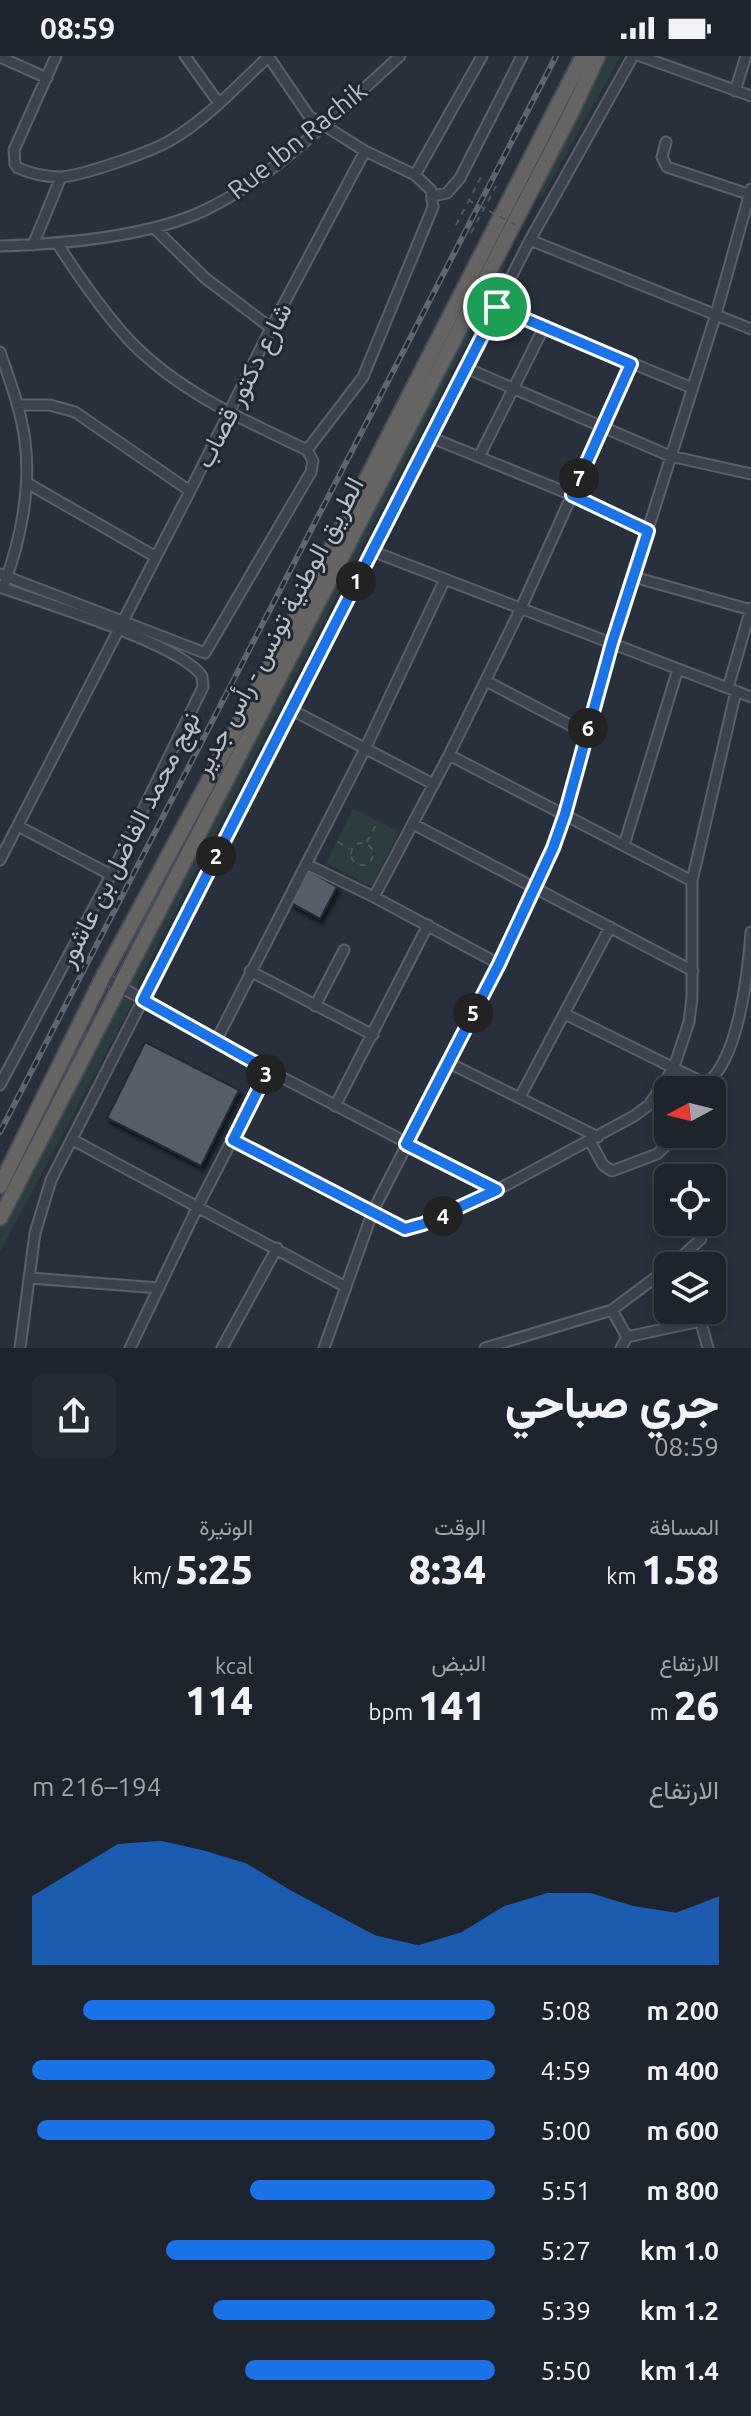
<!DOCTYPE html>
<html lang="ar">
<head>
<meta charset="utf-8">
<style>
	body { margin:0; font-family:Ubuntu,Vazirmatn,sans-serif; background:#262c36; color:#f1f3f6; direction:rtl; height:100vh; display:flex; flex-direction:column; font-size:30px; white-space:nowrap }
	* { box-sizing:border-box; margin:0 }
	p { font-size:26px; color:#a1a4aa }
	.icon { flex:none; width:44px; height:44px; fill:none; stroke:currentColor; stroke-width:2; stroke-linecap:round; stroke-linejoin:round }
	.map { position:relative; height:1292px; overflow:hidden; direction:ltr }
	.side { display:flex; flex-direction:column; background:#1e242e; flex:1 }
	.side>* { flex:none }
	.needle { width:52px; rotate:263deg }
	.fabs { position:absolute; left:654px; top:1020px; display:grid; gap:16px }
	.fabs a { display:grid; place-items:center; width:72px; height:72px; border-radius:12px; background:#1e242e; box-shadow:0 4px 12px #0003,0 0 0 2px #3c414a; font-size:40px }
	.pin { position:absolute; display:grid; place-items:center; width:68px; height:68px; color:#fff; margin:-34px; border:4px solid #fff; border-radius:50%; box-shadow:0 2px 8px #0007 }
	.km { position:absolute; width:40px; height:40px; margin:-20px; border-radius:50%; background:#222; color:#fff; font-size:22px; line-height:40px; text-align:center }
	.round { display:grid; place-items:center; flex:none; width:84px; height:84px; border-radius:12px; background:#262c36 }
	.headline { display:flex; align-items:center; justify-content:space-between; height:136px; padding:0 32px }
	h1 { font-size:44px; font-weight:800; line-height:60px }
	.metrics { display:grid; grid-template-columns:repeat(3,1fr); gap:12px; height:136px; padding:8px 32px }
	.metrics div { display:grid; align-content:center }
	.metrics b { font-size:40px; font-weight:800 }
	.metrics small { font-size:22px; font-weight:400 }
	.metrics p { font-size:22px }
	.chart { height:224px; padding:16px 32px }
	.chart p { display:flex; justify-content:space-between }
	.chart svg { width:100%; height:144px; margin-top:8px; fill:#1a73e8; opacity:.7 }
	ul { padding:0 32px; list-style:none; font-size:26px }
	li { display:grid; grid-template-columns:128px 96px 1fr; align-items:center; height:60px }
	li i { height:20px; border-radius:10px; background:#1a73e8 }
	.status { display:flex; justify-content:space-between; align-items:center; height:56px; padding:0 40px; background:#1e242e; direction:ltr }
	.status svg { height:22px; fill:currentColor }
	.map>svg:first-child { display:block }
	.green { fill:#2b3d3f }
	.building { fill:#545c6a; stroke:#232934; stroke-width:2; filter:url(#shadow) }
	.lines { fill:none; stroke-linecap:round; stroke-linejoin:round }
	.minor-casing { stroke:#5a606b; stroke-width:13 }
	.trunk-casing { stroke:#474d58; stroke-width:18 }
	.path { stroke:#4a5a5d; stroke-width:2; stroke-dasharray:6 6; stroke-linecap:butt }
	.minor { stroke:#3c424d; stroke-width:9 }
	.trunk { stroke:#666564; stroke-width:14 }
	.rail-casing { stroke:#5e6673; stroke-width:6 }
	.rail { stroke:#212732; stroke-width:3; stroke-dasharray:9; stroke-linecap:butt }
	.path-bridge { stroke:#4a5a5d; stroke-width:2; stroke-dasharray:6 6; stroke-linecap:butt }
	.route-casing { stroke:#fff; stroke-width:16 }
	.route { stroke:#1a73e8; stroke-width:10 }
	.labels { text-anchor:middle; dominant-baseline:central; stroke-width:6; stroke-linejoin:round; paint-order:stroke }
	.street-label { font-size:26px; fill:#b8bec8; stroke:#212732 }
</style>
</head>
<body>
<div class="status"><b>08:59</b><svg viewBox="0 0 49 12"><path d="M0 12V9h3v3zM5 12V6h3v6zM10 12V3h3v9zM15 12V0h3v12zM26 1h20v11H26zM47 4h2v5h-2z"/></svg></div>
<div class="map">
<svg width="751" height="1292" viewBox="0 0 751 1292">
	<defs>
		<filter id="shadow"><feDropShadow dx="2.5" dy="4.5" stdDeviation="2" flood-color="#0009"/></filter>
	</defs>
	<rect width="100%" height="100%" fill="#28303d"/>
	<path class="green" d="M601,0h20l-79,141 -10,-5z
		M498,206l8,4 -367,716 -5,18 -134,252v-27z
		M353,753l46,23 -28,55 -45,-24z"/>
	<path class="building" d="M309,815l28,16 -17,32 -29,-16z
		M145,986l94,48 -38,76 -94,-48z"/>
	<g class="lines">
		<g class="minor-casing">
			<path id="minor" d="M56,0l-42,94 1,14 3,4c12,5 29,9 42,9 22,-1 91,-25 111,-37 36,-21 67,-55 98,-84
				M185,0l33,46
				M640,0l111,40
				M0,1l47,21
				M735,35l11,-35
				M666,86l-4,15 5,10 84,28
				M415,119l67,-119
				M433,140l14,-3 13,-15 62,-122
				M154,172l51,50 66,50
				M530,184l221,89
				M57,187c22,34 45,68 73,98 49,51 114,79 177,109
				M33,189l28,-68
				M0,190c62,-2 147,-9 203,-35 71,-33 139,-103 197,-155
				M497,251l195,81
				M0,296c10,29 21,58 25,89 6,46 -4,98 -20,141
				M466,312l204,88 81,18
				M17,349h33l25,7 115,79
				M430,381l142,58 76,36
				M479,401l65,-130
				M27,427l129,74
				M372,495l379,146
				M0,518l205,79 106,-181 2,-11 -6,-11 56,-73 70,-170 -2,-17 -16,-15 -50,-24 -56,-35 -41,-60
				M634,521l117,33
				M0,531c43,16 179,56 202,89l1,11 -92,188 -111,210
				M486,625l101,53
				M728,632l23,-80
				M290,653l143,75
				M449,699l243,126
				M413,768l280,147
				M18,770l93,49
				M624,789l54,-176
				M0,804l190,-369 81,-163 94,-177
				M306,808l68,33 125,67
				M374,841l75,-142 72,-147 110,-244
				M250,915l123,64
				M103,921l165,93 229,120
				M315,950l29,-56
				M565,958l141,70c33,-25 42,-112 45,-152
				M216,985l149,-292 80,-170
				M447,1006l151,75
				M520,1041l90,-170
				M335,1050l93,-181
				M73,1084l273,147
				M233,1084l166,86 11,3 87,-39 137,-74 15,-11 25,-38 15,-45 3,-24v-117l44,-190
				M590,1085l13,24 9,6 45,-17 21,-20
				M671,1210l30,-27
				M30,1222l129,10
				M612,1254l15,27
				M627,1281l69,-15 5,1 7,25
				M20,1292l15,-115 16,-53 479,-940 103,-184
				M130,1292l67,-140 71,-138
				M222,1292l55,-100
				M324,1292l49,-137 126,-247 54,-116 12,-34 47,-171 104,-329 35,-125
				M485,1292l127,-38 56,-42
				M621,1292l6,-11"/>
		</g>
		<g class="trunk-casing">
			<path id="trunk" d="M0,1130l103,-209 175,-325 305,-596
				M0,1162l570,-1103 28,-59"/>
		</g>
		<path class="path" d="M456,169l25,-48
			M471,177l25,-47
			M338,786l12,7
			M367,786l10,-19
			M351 798a11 11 0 1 1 22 0a11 11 0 1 1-22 0Z"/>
		<use href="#minor" class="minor"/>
		<use href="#trunk" class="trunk"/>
		<g class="rail-casing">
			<path id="rail" d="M0,1076l556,-1076"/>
		</g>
		<use href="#rail" class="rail"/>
		<path class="path-bridge" d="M468,144l50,26"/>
	</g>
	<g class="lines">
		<g class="route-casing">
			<path id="route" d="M497,251l134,57 -59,131 76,36 -36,112 -47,171 -12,34 -54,116 -93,180 91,46 -74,34 -18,5 -172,-89 35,-70 -125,-70z"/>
		</g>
		<use href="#route" class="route"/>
	</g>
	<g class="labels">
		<g class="street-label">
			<text transform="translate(297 84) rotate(-39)">Rue Ibn Rachik</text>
			<text transform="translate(243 329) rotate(-63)">شارع دكتور قصاب</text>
			<text transform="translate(278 570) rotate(-62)">الطريق الوطنية تونس - رأس جدير</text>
			<text transform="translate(128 783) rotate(-63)">نهج محمد الفاضل بن عاشور</text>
		</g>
	</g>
</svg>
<div class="fabs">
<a><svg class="needle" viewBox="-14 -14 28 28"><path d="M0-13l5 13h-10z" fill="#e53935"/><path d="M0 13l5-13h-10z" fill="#a1a4aa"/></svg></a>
<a><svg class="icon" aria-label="locate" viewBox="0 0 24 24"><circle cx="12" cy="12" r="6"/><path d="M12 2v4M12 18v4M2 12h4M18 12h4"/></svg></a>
<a><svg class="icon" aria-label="layers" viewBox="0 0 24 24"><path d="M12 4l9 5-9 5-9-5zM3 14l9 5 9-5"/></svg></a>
</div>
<div class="pin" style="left:497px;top:251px;background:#1e9e55"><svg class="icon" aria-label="arrive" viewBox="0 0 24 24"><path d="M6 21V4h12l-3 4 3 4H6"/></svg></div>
<b class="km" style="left:356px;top:525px">1</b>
<b class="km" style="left:216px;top:800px">2</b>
<b class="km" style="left:266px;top:1018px">3</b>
<b class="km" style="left:443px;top:1160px">4</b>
<b class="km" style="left:473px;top:957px">5</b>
<b class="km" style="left:588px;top:672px">6</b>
<b class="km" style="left:579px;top:422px">7</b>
</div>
<section class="side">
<div class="headline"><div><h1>جري صباحي</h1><p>08:59</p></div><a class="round"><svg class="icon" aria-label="share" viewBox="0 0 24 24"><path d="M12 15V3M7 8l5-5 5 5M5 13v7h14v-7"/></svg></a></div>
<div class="metrics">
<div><p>المسافة</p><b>1.58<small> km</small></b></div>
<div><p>الوقت</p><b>8:34</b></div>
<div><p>الوتيرة</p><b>5:25<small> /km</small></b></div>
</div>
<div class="metrics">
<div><p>الارتفاع</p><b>26<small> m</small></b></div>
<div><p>النبض</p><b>141<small> bpm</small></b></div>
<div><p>kcal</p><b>114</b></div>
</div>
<div class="chart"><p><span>الارتفاع</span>194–216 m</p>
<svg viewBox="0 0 160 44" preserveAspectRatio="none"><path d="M0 44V23L10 15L20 7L30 6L40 9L50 13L60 21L70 28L80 35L90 38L100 34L110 26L120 22L130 22L140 26L150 28L160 23V44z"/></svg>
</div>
<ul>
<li><b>200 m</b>5:08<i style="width:89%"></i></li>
<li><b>400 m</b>4:59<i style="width:100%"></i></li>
<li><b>600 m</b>5:00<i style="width:99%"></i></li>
<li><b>800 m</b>5:51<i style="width:53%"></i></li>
<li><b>1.0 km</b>5:27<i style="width:71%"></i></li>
<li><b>1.2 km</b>5:39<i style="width:61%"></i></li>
<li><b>1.4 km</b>5:50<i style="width:54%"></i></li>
</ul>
</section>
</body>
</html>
